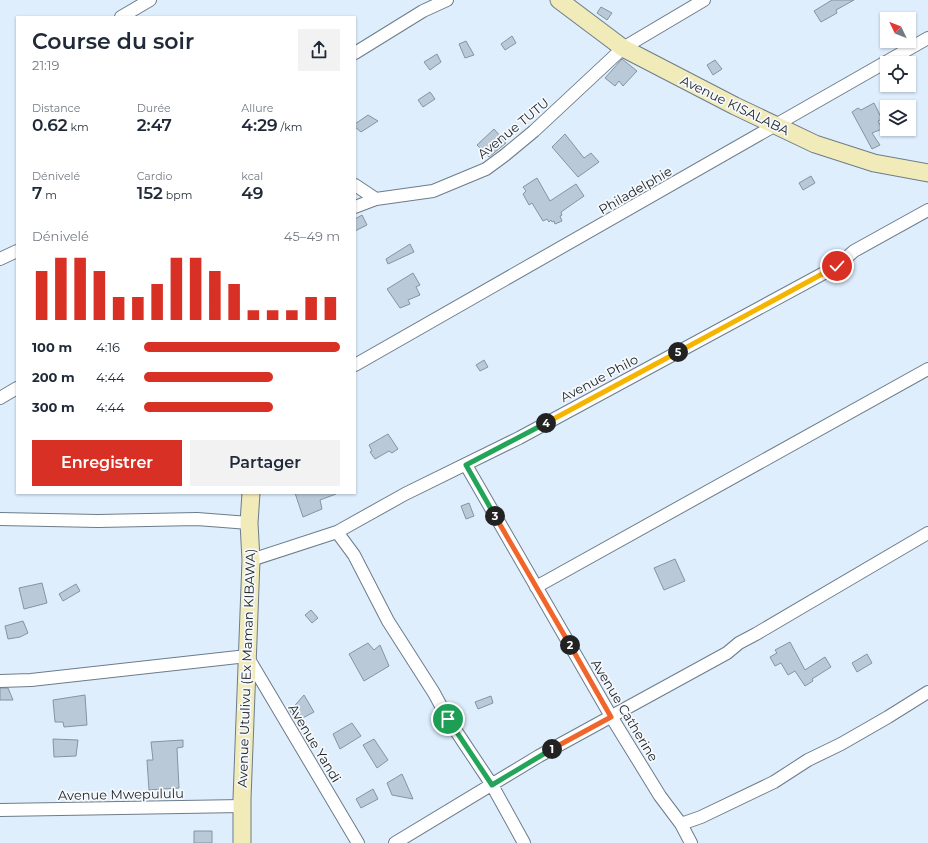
<!DOCTYPE html>
<html lang="fr">
<head>
<meta charset="utf-8">
<style>
	body { margin:0; font-family:Montserrat,sans-serif; background:#f2f2f3; color:#1f2937; height:100vh; display:flex; flex-direction:column; font-size:15px; white-space:nowrap }
	* { box-sizing:border-box; margin:0 }
	p { font-size:13px; color:#747a83 }
	.icon { flex:none; width:22px; height:22px; fill:none; stroke:currentColor; stroke-width:2; stroke-linecap:round; stroke-linejoin:round }
	.map { position:relative; flex:1; overflow:hidden }
	.drawer { position:absolute; left:16px; top:16px; width:340px; height:478px; display:flex; flex-direction:column; background:#fff; border-radius:0px; box-shadow:0 1px 3px #0004 }
	.drawer>* { flex:none }
	.needle { width:26px; rotate:313deg }
	.buttons { position:absolute; left:880px; top:12px; display:grid; gap:8px }
	.buttons a { display:grid; place-items:center; width:36px; height:36px; border-radius:0px; background:#fff; box-shadow:0 1px 3px #0004; font-size:20px }
	.pin { position:absolute; display:grid; place-items:center; width:34px; height:34px; color:#fff; margin:-17px; border:2px solid #fff; border-radius:50%; box-shadow:0 1px 4px #0007 }
	.km { position:absolute; width:20px; height:20px; margin:-10px; border-radius:50%; background:#222; color:#fff; font-size:11px; line-height:20px; text-align:center }
	.round { display:grid; place-items:center; flex:none; width:42px; height:42px; border-radius:0px; background:#f2f2f3 }
	.summary { display:flex; align-items:center; justify-content:space-between; height:68px; padding:0 16px }
	h1 { font-size:22px; font-weight:600; line-height:30px }
	.stats { display:grid; grid-template-columns:repeat(3,1fr); gap:6px; height:68px; padding:4px 16px }
	.stats div { display:grid; align-content:center }
	.stats b { font-size:17px; font-weight:600 }
	.stats small { font-size:11px; font-weight:400 }
	.stats p { font-size:11px }
	.chart { height:112px; padding:8px 16px }
	.chart p { display:flex; justify-content:space-between }
	.chart svg { width:100%; height:72px; margin-top:4px; stroke:#d93025; stroke-width:6 }
	.button { display:flex; gap:8px; margin-top:auto; padding:8px 16px }
	.button a { flex:1; height:46px; border-radius:0px; background:#d93025; color:#fff; font-size:16px; font-weight:600; line-height:46px; text-align:center }
	.button a+a { background:#f2f2f3; color:#1f2937 }
	ul { padding:0 16px; list-style:none; font-size:13px }
	li { display:grid; grid-template-columns:64px 48px 1fr; align-items:center; height:30px }
	li i { height:10px; border-radius:5px; background:#d93025 }
	.map>svg:first-child { display:block }
	.building { fill:#b9c9d7; stroke:#8594a1 }
	.lines { fill:none; stroke-linecap:round; stroke-linejoin:round }
	.street-casing { stroke:#6d7c89; stroke-width:14 }
	.secondary-casing { stroke:#6d7c89; stroke-width:19 }
	.street { stroke:#fff; stroke-width:12 }
	.secondary { stroke:#f1ebba; stroke-width:17 }
	.split-1-casing { stroke:#fff; stroke-width:8 }
	.split-2-casing { stroke:#fff; stroke-width:8 }
	.split-3-casing { stroke:#fff; stroke-width:8 }
	.split-4-casing { stroke:#fff; stroke-width:8 }
	.split-5-casing { stroke:#fff; stroke-width:8 }
	.split-6-casing { stroke:#fff; stroke-width:8 }
	.split-1 { stroke:#22a559; stroke-width:5 }
	.split-2 { stroke:#f0652b; stroke-width:5 }
	.split-3 { stroke:#f0652b; stroke-width:5 }
	.split-4 { stroke:#22a559; stroke-width:5 }
	.split-5 { stroke:#f5b400; stroke-width:5 }
	.split-6 { stroke:#f5b400; stroke-width:5 }
	.labels { text-anchor:middle; dominant-baseline:central; stroke-width:3.5; stroke-linejoin:round; paint-order:stroke }
	.street-label { font-size:13px; fill:#20262c; stroke:#f6f9fc }
</style>
</head>
<body>
<div class="map">
<svg width="928" height="843" viewBox="0 0 928 843">
	<rect width="100%" height="100%" fill="#deeefd"/>
	<path class="building" d="M832,0h22l-18,10 1,3 -16,9 -7,-11z
		M601,7l11,6 -5,7 -10,-7z
		M512,36l4,7 -11,7 -4,-6z
		M466,41l8,14 -9,3 -6,-14z
		M437,54l4,8 -11,8 -6,-8z
		M622,59l15,12 -14,15 -4,-5 -4,5 -10,-8z
		M715,60l7,9 -9,6 -6,-10z
		M430,92l5,7 -12,8 -5,-7z
		M874,103l8,16 -4,2 4,8 -10,4 8,12 -8,4 -20,-37 6,-4 3,2z
		M368,115l10,6 -17,11 -6,-5v-3z
		M494,129l12,14 -17,14 -12,-12z
		M565,134l19,24 7,-5 8,9 -21,15 -26,-30z
		M811,176l4,7 -12,7 -4,-7z
		M537,178l13,23 26,-17 8,12 -23,16 1,3 -2,1 2,5 -7,3 -1,-3 -2,1 -1,-2 -2,2 -2,-3 -4,2 -11,-18 -3,2 -6,-11 3,-3 -3,-4z
		M362,215l5,10 -12,6v-12z
		M410,244l4,8 -26,12 -2,-5z
		M413,273l7,12 -4,2 4,8 -12,5 2,4 -10,4 -13,-19z
		M484,360l4,7 -8,4 -4,-6z
		M388,434l10,15 -6,4 -3,-2 -14,8 -5,-7 2,-1 -3,-6z
		M295,493h41v1l-16,6 2,9 -19,8z
		M469,503l5,13 -8,3 -5,-13z
		M675,559l10,22 -21,9 -10,-22z
		M42,583l5,20 -23,6 -5,-21z
		M76,584l4,7 -17,10 -4,-7z
		M311,610l7,8 -6,5 -7,-8z
		M23,621l5,12 -8,4 -12,2 -3,-13z
		M790,642l15,28 20,-13 6,10 -19,12 1,2 -8,5 -10,-15 -7,4 -7,-12 -6,3 -5,-9 7,-4 -2,-3z
		M368,643l6,7 6,-5 9,21 -25,15 -15,-27z
		M867,654l5,9 -15,9 -5,-9z
		M0,688h8l5,12h-13z
		M85,695l2,30 -23,2 -1,-5h-8l-2,-22z
		M304,695l10,17 -17,9 -7,-10z
		M491,696l2,7 -15,6 -3,-7z
		M352,723l9,13 -21,13 -7,-15z
		M53,739l25,1 -2,16 -22,1z
		M374,739l14,21 -11,8 -14,-23z
		M183,740v7l-6,1 2,40 -30,2 -2,-30h6l-2,-18z
		M402,774l11,25 -21,-4 -5,-12z
		M373,789l5,10 -17,9 -5,-9z
		M194,831h18v12h-18z"/>
	<g class="lines">
		<g class="street-casing">
			<path id="street" d="M121,17l29,-17
				M355,53l68,-42 24,-11
				M355,185l21,14
				M355,207l21,-8 57,-8 53,-22 19,-14 29,-24 89,-83 81,-48
				M0,259l17,-8
				M355,365l573,-327
				M0,398l17,-10
				M466,465l146,253 48,78 21,28 10,19
				M0,519l98,2 99,-2 52,4
				M337,532l17,23 34,66 46,72 14,26 44,66 32,58
				M251,560l86,-28 68,-38 114,-56 318,-172 17,-15 74,-41
				M536,587l392,-218
				M0,681l31,-1 216,-24 111,187
				M0,810l242,-4
				M681,824l20,-7 73,-35 34,-22 33,-16 47,-27 40,-25
				M395,843l144,-87 188,-103 12,-10 17,-9 172,-101"/>
		</g>
		<g class="secondary-casing">
			<path id="secondary" d="M559,0l64,48 112,58 80,38 59,19 54,10
				M242,843v-44l9,-239 -2,-37 2,-30"/>
		</g>
		<use href="#street" class="street"/>
		<use href="#secondary" class="secondary"/>
	</g>
	<g class="lines">
		<g class="split-1-casing">
			<path id="split-1" d="M448,719l44,66 60,-36"/>
		</g>
		<g class="split-2-casing">
			<path id="split-2" d="M552,749l59,-32 -41,-72"/>
		</g>
		<g class="split-3-casing">
			<path id="split-3" d="M495,516l75,129"/>
		</g>
		<g class="split-4-casing">
			<path id="split-4" d="M495,516l-29,-51 80,-42"/>
		</g>
		<g class="split-5-casing">
			<path id="split-5" d="M546,423l132,-71"/>
		</g>
		<g class="split-6-casing">
			<path id="split-6" d="M678,352l159,-86"/>
		</g>
		<use href="#split-1" class="split-1"/>
		<use href="#split-2" class="split-2"/>
		<use href="#split-3" class="split-3"/>
		<use href="#split-4" class="split-4"/>
		<use href="#split-5" class="split-5"/>
		<use href="#split-6" class="split-6"/>
	</g>
	<g class="labels">
		<g class="street-label">
			<text transform="translate(735 105) rotate(26)">Avenue KISALABA</text>
			<text transform="translate(513 128) rotate(-39)">Avenue TUTU</text>
			<text transform="translate(635 190) rotate(-30)">Philadelphie</text>
			<text transform="translate(599 378) rotate(-28)">Avenue Philo</text>
			<text transform="translate(246 668) rotate(-88)">Avenue Utulivu (Ex Maman KIBAWA)</text>
			<text transform="translate(625 710) rotate(59)">Avenue Catherine</text>
			<text transform="translate(315 743) rotate(59)">Avenue Yandi</text>
			<text transform="translate(121 794) rotate(-1)">Avenue Mwepululu</text>
		</g>
	</g>
</svg>
<div class="buttons">
<a><svg class="needle" viewBox="-14 -14 28 28"><path d="M0-13l5 13h-10z" fill="#e53935"/><path d="M0 13l5-13h-10z" fill="#747a83"/></svg></a>
<a><svg class="icon" aria-label="locate" viewBox="0 0 24 24"><circle cx="12" cy="12" r="6"/><path d="M12 2v4M12 18v4M2 12h4M18 12h4"/></svg></a>
<a><svg class="icon" aria-label="layers" viewBox="0 0 24 24"><path d="M12 4l9 5-9 5-9-5zM3 14l9 5 9-5"/></svg></a>
</div>
<div class="pin" style="left:448px;top:719px;background:#1e9e55"><svg class="icon" aria-label="arrive" viewBox="0 0 24 24"><path d="M6 21V4h12l-3 4 3 4H6"/></svg></div>
<div class="pin" style="left:837px;top:266px;background:#d93025"><svg class="icon" aria-label="check" viewBox="0 0 24 24"><path d="M5 12l5 5 9-10"/></svg></div>
<b class="km" style="left:552px;top:749px">1</b>
<b class="km" style="left:570px;top:645px">2</b>
<b class="km" style="left:495px;top:516px">3</b>
<b class="km" style="left:546px;top:423px">4</b>
<b class="km" style="left:678px;top:352px">5</b>
<section class="drawer">
<div class="summary"><div><h1>Course du soir</h1><p>21:19</p></div><a class="round"><svg class="icon" aria-label="share" viewBox="0 0 24 24"><path d="M12 15V3M7 8l5-5 5 5M5 13v7h14v-7"/></svg></a></div>
<div class="stats">
<div><p>Distance</p><b>0.62<small> km</small></b></div>
<div><p>Durée</p><b>2:47</b></div>
<div><p>Allure</p><b>4:29<small> /km</small></b></div>
</div>
<div class="stats">
<div><p>Dénivelé</p><b>7<small> m</small></b></div>
<div><p>Cardio</p><b>152<small> bpm</small></b></div>
<div><p>kcal</p><b>49</b></div>
</div>
<div class="chart"><p><span>Dénivelé</span>45–49 m</p>
<svg viewBox="0 0 160 44" preserveAspectRatio="none"><path d="M5 44V14M15 44V6M25 44V6M35 44V14M45 44V30M55 44V30M65 44V22M75 44V6M85 44V6M95 44V14M105 44V22M115 44V38M125 44V38M135 44V38M145 44V30M155 44V30"/></svg>
</div>
<ul>
<li><b>100 m</b>4:16<i style="width:100%"></i></li>
<li><b>200 m</b>4:44<i style="width:66%"></i></li>
<li><b>300 m</b>4:44<i style="width:66%"></i></li>
</ul>
<div class="button"><a>Enregistrer</a><a>Partager</a></div>
</section>
</div>
</body>
</html>
